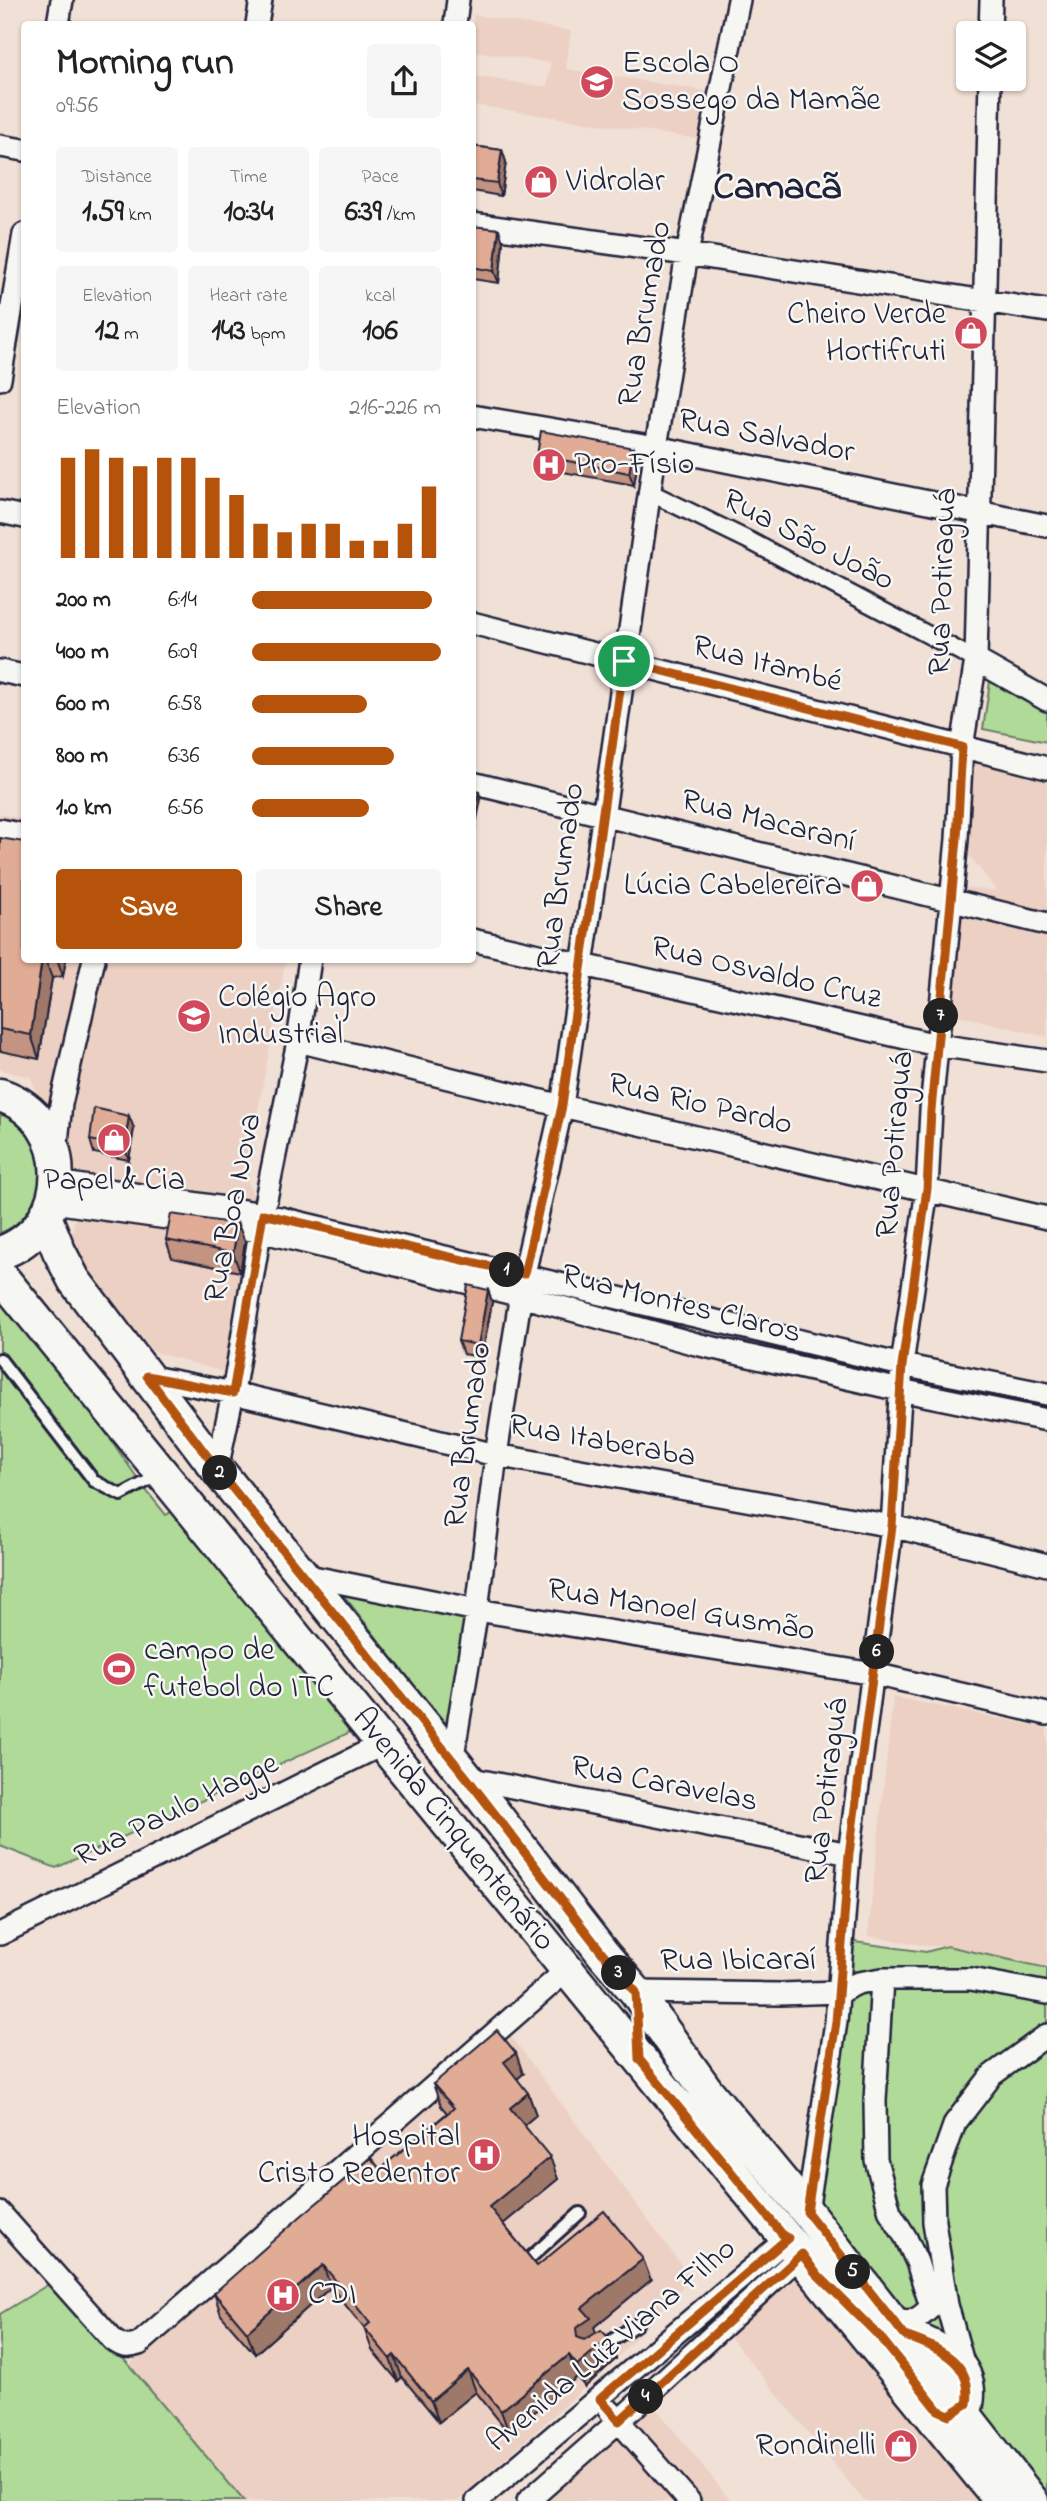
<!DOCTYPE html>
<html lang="en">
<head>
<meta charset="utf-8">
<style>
	body { margin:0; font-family:"Indie Flower",sans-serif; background:#f6f6f6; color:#222; height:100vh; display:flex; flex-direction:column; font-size:26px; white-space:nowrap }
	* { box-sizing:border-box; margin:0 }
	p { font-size:23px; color:#767676 }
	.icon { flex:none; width:38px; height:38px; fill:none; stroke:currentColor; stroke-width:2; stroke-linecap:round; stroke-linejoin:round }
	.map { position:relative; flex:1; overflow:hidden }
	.panel { position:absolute; left:21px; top:21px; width:455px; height:942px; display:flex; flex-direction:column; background:#fff; border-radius:7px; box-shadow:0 2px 5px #0004 }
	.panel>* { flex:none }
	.controls { position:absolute; left:956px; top:21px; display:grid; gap:14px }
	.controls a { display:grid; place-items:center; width:70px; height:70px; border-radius:7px; background:#fff; box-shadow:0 2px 5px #0004; font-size:35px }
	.pin { position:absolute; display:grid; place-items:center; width:60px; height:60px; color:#fff; margin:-30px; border:4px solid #fff; border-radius:50%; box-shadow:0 2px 7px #0007 }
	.km { position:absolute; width:35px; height:35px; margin:-18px; border-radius:50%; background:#222; color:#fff; font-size:19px; line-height:35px; text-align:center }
	.round { display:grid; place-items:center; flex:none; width:74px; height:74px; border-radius:7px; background:#f6f6f6 }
	.headline { display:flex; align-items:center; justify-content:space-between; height:119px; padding:0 35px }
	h1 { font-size:38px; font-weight:800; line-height:52px }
	.stats { display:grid; grid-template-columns:repeat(3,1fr); gap:10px; height:119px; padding:7px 35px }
	.stats div { display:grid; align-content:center; border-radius:7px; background:#f6f6f6; text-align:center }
	.stats b { font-size:30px; font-weight:800 }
	.stats small { font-size:19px; font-weight:400 }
	.stats p { font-size:19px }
	.chart { height:196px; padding:14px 35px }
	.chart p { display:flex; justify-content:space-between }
	.chart svg { width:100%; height:126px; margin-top:7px; stroke:#b45309; stroke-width:6 }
	.primary-button { display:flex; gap:14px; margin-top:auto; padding:14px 35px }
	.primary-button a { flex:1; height:80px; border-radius:7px; background:#b45309; color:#fff; font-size:28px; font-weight:800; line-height:80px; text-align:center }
	.primary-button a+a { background:#f6f6f6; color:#222 }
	ul { padding:0 35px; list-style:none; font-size:23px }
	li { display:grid; grid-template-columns:112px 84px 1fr; align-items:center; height:52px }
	li i { height:18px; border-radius:9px; background:#b45309 }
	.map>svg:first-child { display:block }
	.built { fill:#ecd0c3 }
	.green { fill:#afda97; stroke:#687e69; stroke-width:2 }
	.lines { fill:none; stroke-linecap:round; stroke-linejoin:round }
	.service-casing { stroke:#22223b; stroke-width:16 }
	.pedestrian-casing { stroke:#22223b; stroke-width:21 }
	.minor-casing { stroke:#22223b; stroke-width:26 }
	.secondary-casing { stroke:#22223b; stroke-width:37 }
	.service { stroke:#f6f6f2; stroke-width:10 }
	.pedestrian { stroke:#f6f6f2; stroke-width:16 }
	.minor { stroke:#f6f6f2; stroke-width:21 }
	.secondary { stroke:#f6f6f2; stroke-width:32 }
	.wall { fill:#c29481; stroke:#22223b; stroke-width:2 }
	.shaded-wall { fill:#9e7869; stroke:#22223b; stroke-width:2 }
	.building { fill:#e1ac96; stroke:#22223b; stroke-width:2 }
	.route-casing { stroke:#fff; stroke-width:14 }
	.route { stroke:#b45309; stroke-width:9 }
	.labels { text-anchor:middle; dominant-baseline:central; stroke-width:5; stroke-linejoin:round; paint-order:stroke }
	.poi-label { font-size:32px; fill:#22223b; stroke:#f6f6f2; text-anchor:start }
	.street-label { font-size:32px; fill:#22223b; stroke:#f6f6f2 }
	.district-label { font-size:38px; font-weight:bold; fill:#22223b; stroke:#f6f6f2 }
</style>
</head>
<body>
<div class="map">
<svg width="1047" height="2501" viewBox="0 0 1047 2501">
	<rect width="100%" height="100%" fill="#f0e0d6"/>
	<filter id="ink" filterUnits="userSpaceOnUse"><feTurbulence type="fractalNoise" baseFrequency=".0143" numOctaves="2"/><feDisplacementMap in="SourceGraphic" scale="14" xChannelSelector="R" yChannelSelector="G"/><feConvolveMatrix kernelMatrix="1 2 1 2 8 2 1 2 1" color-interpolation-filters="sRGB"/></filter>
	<g filter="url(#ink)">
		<path class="built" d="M473,15l98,16 -5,38 146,23 -7,48 -232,-35v-29l74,11 4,-24 -78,-12z
			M962,747l85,21v269l-97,-24 6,-127 41,5 -40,-52z
			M0,814l24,5v140h262l-34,184 -4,39 17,49 -31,144 -82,-24 -73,-83 -9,-21 7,-42 -46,-128 -31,-7z
			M893,1697l154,31v240l-100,-22h-18l-61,-10z
			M508,2032l183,246 -75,81 -158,142h-214l-115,-136z
			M804,2266l189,235h-129l-137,-168z
			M650,2401l81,100h-196z"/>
		<path class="green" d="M993,661l54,28v53l-64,-13z
			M0,1107l37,29c2,9 5,19 6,28 1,29 -16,59 -43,69z
			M0,1294l18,12 127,183 21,26 26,-16 178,224 -314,145 -56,-22z
			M325,1571l146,29 -18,136z
			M847,1941l79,11 21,-6 100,22v528l-28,-40 -84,-79 -124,-176z
			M54,2281l75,84 115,136h-244v-187z"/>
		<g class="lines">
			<g class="service-casing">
				<path id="service" d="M0,1359l94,122 27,14 38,-20
					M531,2257l49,-44
					M599,2349l38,-25"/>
			</g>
			<g class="pedestrian-casing">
				<path id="pedestrian" d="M649,492l103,50 224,118"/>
			</g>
			<g class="minor-casing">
				<path id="minor" d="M58,24l4,-24
					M257,24l4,-24
					M455,24l3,-24
					M990,33l1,-33
					M0,146l24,4
					M472,224l215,30 360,57
					M0,379l24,-145
					M472,416l184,31 391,79
					M0,512l24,5
					M472,623l575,145
					M976,660l71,40
					M0,671l24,5
					M472,783l575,141
					M0,830l24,5
					M472,940l465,105 110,16
					M298,1041l264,65 485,112
					M56,1152l5,-48 33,-145
					M57,1182l206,32 639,151 145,29
					M53,1202l207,29 261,65 175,48 204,46 147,30
					M147,1376l86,17 263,62 396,71 155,39
					M217,1469l16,-76 30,-179 35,-173 12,-82
					M303,1575l174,35 397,64 173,40
					M452,1762l25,-152 19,-155 28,-181 38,-168 94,-659 31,-193 52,-254
					M467,1778l382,76
					M0,1934l383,-190
					M882,1979l-7,122 1,59 14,52 16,26 11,24 14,45c-15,15 -19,16 -40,11
					M636,1992l145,2 58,-2 19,-9 24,-4h89l76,14
					M807,2212l29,-190 13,-168 43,-328 10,-161 25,-176 4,-79 26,-271 5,-92 14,-87 14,-581
					M0,2213l113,127c9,7 15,8 26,4l428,-374
					M965,2370l-18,-65 -13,-83 -1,-37 22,-62 37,-48 55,-40
					M610,2411l79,90
					M477,2501l311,-263
					M528,2501l91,-80 183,-167"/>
			</g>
			<g class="secondary-casing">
				<path id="secondary" d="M0,1095c76,24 75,133 0,158
					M45,1216l14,35 15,29 143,189 250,309 137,177 32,37 71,99 100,121 225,289
					M0,1275l1001,1226
					M910,2337c32,12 64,27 57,67l-17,11"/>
			</g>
			<use href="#service" class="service"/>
			<use href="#pedestrian" class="pedestrian"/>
			<use href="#minor" class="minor"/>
			<use href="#secondary" class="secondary"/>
		</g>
		<path class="wall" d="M472,146l30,4 4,12 -5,34 -29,-5z
			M472,226l31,16 -4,41 -27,-4z
			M634,448l4,12 -4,25 -93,-17 -4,-13z
			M0,838l24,121h42l-3,17 -11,2 -13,81 -39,-8z
			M134,1128l-5,32 -35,-7 -4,-13z
			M166,1240l79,2 -5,30 -68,-14z
			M488,1290l4,12 -10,55 -19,-3 -5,-13z
			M523,2074l-6,5 11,14 8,22 -12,10 34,54 -55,45 34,42 114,14 -57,47 2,6 20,26 -31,28 -8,-10 -68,56 -33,-41 -37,30 -37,-45 -4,4 -26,-31 -8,-22 -33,-41 -76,67 -34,-39 -7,-22 166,-124 67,-56 -6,-7 -8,-22z"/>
		<path class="shaded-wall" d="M502,150l4,12 -5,34 -4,-13z
			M499,229l4,13 -4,41 -5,-12z
			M634,448l4,12 -4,25 -5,-12z
			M479,792l2,7 -9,45v-19z
			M42,959h3l7,19 -13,81 -8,-24z
			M57,959h9l-3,17z
			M129,1116l5,12 -5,32 -5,-13z
			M238,1224l7,18 -5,30 -7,-19z
			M488,1290l4,12 -10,55 -4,-12z
			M516,2053l7,21 -12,10 -7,-22z
			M528,2093l8,22 -18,15 -8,-22z
			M550,2157l8,22 -61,50 -8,-22z
			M643,2259l8,21 -57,47 5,13 10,-2 7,21 -31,28 -8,-22 -1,-37 6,-20z
			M323,2265l8,22 -76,67 -8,-22z
			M394,2355l8,22 -4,4 -8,-22z
			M569,2355l8,22 -68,56 -8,-22z
			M468,2370l8,22 -37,30 -8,-21z"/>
		<path class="building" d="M472,146l30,4 -5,33 -25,-3z
			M472,226l27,3 -5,42 -22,-4z
			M541,431l93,17 -5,25 -92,-18z
			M472,790l7,2 -7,33z
			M0,838l24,4v117h18l-11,76 -31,-6z
			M94,1108l35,8 -5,31 -34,-7z
			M171,1214l67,10 -5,29 -67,-13z
			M468,1285l20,5 -10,55 -20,-4z
			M497,2030l19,23 -12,9 24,31 -18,15 40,49 -61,50 48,59 67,-55 39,48 -61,49 9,10 -15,10 1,9 7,3 17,-10 8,8 -32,27 -8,-10 -68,56 -33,-41 -37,31 -37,-46 -4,4 -26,-31 6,-5 -47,-58 -76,67 -33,-39 87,-77 70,-58 9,11 74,-61 -21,-24z"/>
	</g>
	<g class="lines" filter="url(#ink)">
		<g class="route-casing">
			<path id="route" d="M624,661l338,86 -5,92 -26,271 -4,79 -25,177 -10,160 -43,328 -13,168 -29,190 98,124c34,12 69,26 62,68l-18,11 -11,-5 -57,-72 -66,-66 -13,-18 -183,167 -19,-22 188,-161 -6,-4 -143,-175 -3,-67 -32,-37 -137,-177 -250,-309 -70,-93 86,17 30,-179 261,60 38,-168z"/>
		</g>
		<use href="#route" class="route"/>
	</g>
	<defs>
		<g id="school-disc" transform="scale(1.75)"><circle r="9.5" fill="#d1495b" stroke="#f6f6f2"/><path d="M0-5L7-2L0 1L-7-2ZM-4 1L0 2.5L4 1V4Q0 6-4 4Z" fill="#fff"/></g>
		<g id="shop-disc" transform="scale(1.75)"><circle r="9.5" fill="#d1495b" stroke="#f6f6f2"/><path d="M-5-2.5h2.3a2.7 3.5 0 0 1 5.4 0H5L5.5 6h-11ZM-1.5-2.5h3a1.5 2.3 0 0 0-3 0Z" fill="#fff"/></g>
		<g id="hospital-disc" transform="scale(1.75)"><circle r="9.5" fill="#d1495b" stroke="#f6f6f2"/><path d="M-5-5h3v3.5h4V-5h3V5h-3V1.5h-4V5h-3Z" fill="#fff"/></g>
		<g id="stadium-disc" transform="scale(1.75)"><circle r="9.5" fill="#d1495b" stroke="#f6f6f2"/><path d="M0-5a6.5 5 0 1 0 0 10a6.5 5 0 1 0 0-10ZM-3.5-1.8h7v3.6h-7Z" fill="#fff"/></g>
	</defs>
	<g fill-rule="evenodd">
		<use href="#school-disc" x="597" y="82"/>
		<use href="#shop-disc" x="541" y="182"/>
		<use href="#shop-disc" x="971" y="333"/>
		<use href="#hospital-disc" x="549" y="465"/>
		<use href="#shop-disc" x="867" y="886"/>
		<use href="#school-disc" x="194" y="1016"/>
		<use href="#shop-disc" x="114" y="1140"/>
		<use href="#stadium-disc" x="119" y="1669"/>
		<use href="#hospital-disc" x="484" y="2155"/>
		<use href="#hospital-disc" x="283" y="2295"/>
		<use href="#shop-disc" x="901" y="2446"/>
	</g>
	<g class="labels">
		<g class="poi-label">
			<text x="622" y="64">Escola O<tspan x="622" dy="37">Sossego da Mamãe</tspan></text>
			<text x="566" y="182">Vidrolar</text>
			<text x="946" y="315" text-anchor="end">Cheiro Verde<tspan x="946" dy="37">Hortifruti</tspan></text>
			<text x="574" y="465">Pro-Físio</text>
			<text x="842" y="886" text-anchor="end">Lúcia Cabelereira</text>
			<text x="218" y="998">Colégio Agro<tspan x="218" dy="37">Industrial</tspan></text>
			<text x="114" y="1181" text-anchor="middle">Papel &amp; Cia</text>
			<text x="144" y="1651">campo de<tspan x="144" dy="37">futebol do ITC</tspan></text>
			<text x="460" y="2137" text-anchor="end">Hospital<tspan x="460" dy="37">Cristo Redentor</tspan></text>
			<text x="308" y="2295">CDI</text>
			<text x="876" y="2446" text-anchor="end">Rondinelli</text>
		</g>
		<g class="street-label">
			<text transform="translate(646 314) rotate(-80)">Rua Brumado</text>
			<text transform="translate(766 437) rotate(11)">Rua Salvador</text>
			<text transform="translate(808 541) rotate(27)">Rua São João</text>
			<text transform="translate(944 582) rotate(-88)">Rua Potiraguá</text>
			<text transform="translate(767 665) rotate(14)">Rua Itambé</text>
			<text transform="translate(768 822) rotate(14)">Rua Macaraní</text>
			<text transform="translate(562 876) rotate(-82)">Rua Brumado</text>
			<text transform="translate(766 974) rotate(13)">Rua Osvaldo Cruz</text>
			<text transform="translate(700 1105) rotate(13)">Rua Rio Pardo</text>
			<text transform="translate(896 1145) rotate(-85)">Rua Potiraguá</text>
			<text transform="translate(234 1208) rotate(-79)">Rua Boa Nova</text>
			<text transform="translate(681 1305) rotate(14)">Rua Montes Claros</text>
			<text transform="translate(469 1435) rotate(-82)">Rua Brumado</text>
			<text transform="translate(602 1442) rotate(10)">Rua Itaberaba</text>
			<text transform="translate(681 1611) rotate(9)">Rua Manoel Gusmão</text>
			<text transform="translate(664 1785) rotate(11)">Rua Caravelas</text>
			<text transform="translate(828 1791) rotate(-83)">Rua Potiraguá</text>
			<text transform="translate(177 1811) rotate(-26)">Rua Paulo Hagge</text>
			<text transform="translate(453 1830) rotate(51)">Avenida Cinquentenário</text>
			<text x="738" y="1961">Rua Ibicaraí</text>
			<text transform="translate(612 2346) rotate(-40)">Avenida Luiz Viana Filho</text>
		</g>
		<g class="district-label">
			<text x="777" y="189">Camacã</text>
		</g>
	</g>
</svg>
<div class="controls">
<a><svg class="icon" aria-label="layers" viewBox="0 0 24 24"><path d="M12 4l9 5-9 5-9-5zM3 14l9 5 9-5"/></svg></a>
</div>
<div class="pin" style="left:624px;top:661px;background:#1e9e55"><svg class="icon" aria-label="arrive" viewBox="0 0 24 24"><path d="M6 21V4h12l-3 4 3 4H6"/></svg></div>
<b class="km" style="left:507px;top:1270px">1</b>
<b class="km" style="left:220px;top:1473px">2</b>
<b class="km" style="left:619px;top:1973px">3</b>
<b class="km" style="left:646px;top:2397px">4</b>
<b class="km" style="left:853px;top:2272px">5</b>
<b class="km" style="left:877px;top:1652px">6</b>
<b class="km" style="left:941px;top:1016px">7</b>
<section class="panel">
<div class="headline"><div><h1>Morning run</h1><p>09:56</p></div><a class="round"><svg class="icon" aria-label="share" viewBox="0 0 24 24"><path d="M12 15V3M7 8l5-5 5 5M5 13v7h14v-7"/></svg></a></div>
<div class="stats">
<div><p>Distance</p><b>1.59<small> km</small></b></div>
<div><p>Time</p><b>10:34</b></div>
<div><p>Pace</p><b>6:39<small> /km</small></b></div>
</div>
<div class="stats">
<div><p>Elevation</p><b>12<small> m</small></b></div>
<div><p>Heart rate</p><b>143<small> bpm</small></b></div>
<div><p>kcal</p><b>106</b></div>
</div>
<div class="chart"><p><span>Elevation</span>216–226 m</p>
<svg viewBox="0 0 160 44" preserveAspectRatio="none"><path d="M5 44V9M15 44V6M25 44V9M35 44V12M45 44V9M55 44V9M65 44V16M75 44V22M85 44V32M95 44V35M105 44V32M115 44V32M125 44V38M135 44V38M145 44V32M155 44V19"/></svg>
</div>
<ul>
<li><b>200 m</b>6:14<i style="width:95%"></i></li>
<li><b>400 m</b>6:09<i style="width:100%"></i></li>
<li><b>600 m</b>6:58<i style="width:61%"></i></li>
<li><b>800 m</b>6:36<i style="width:75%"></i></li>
<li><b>1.0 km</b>6:56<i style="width:62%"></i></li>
</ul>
<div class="primary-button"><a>Save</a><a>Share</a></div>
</section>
</div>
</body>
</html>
